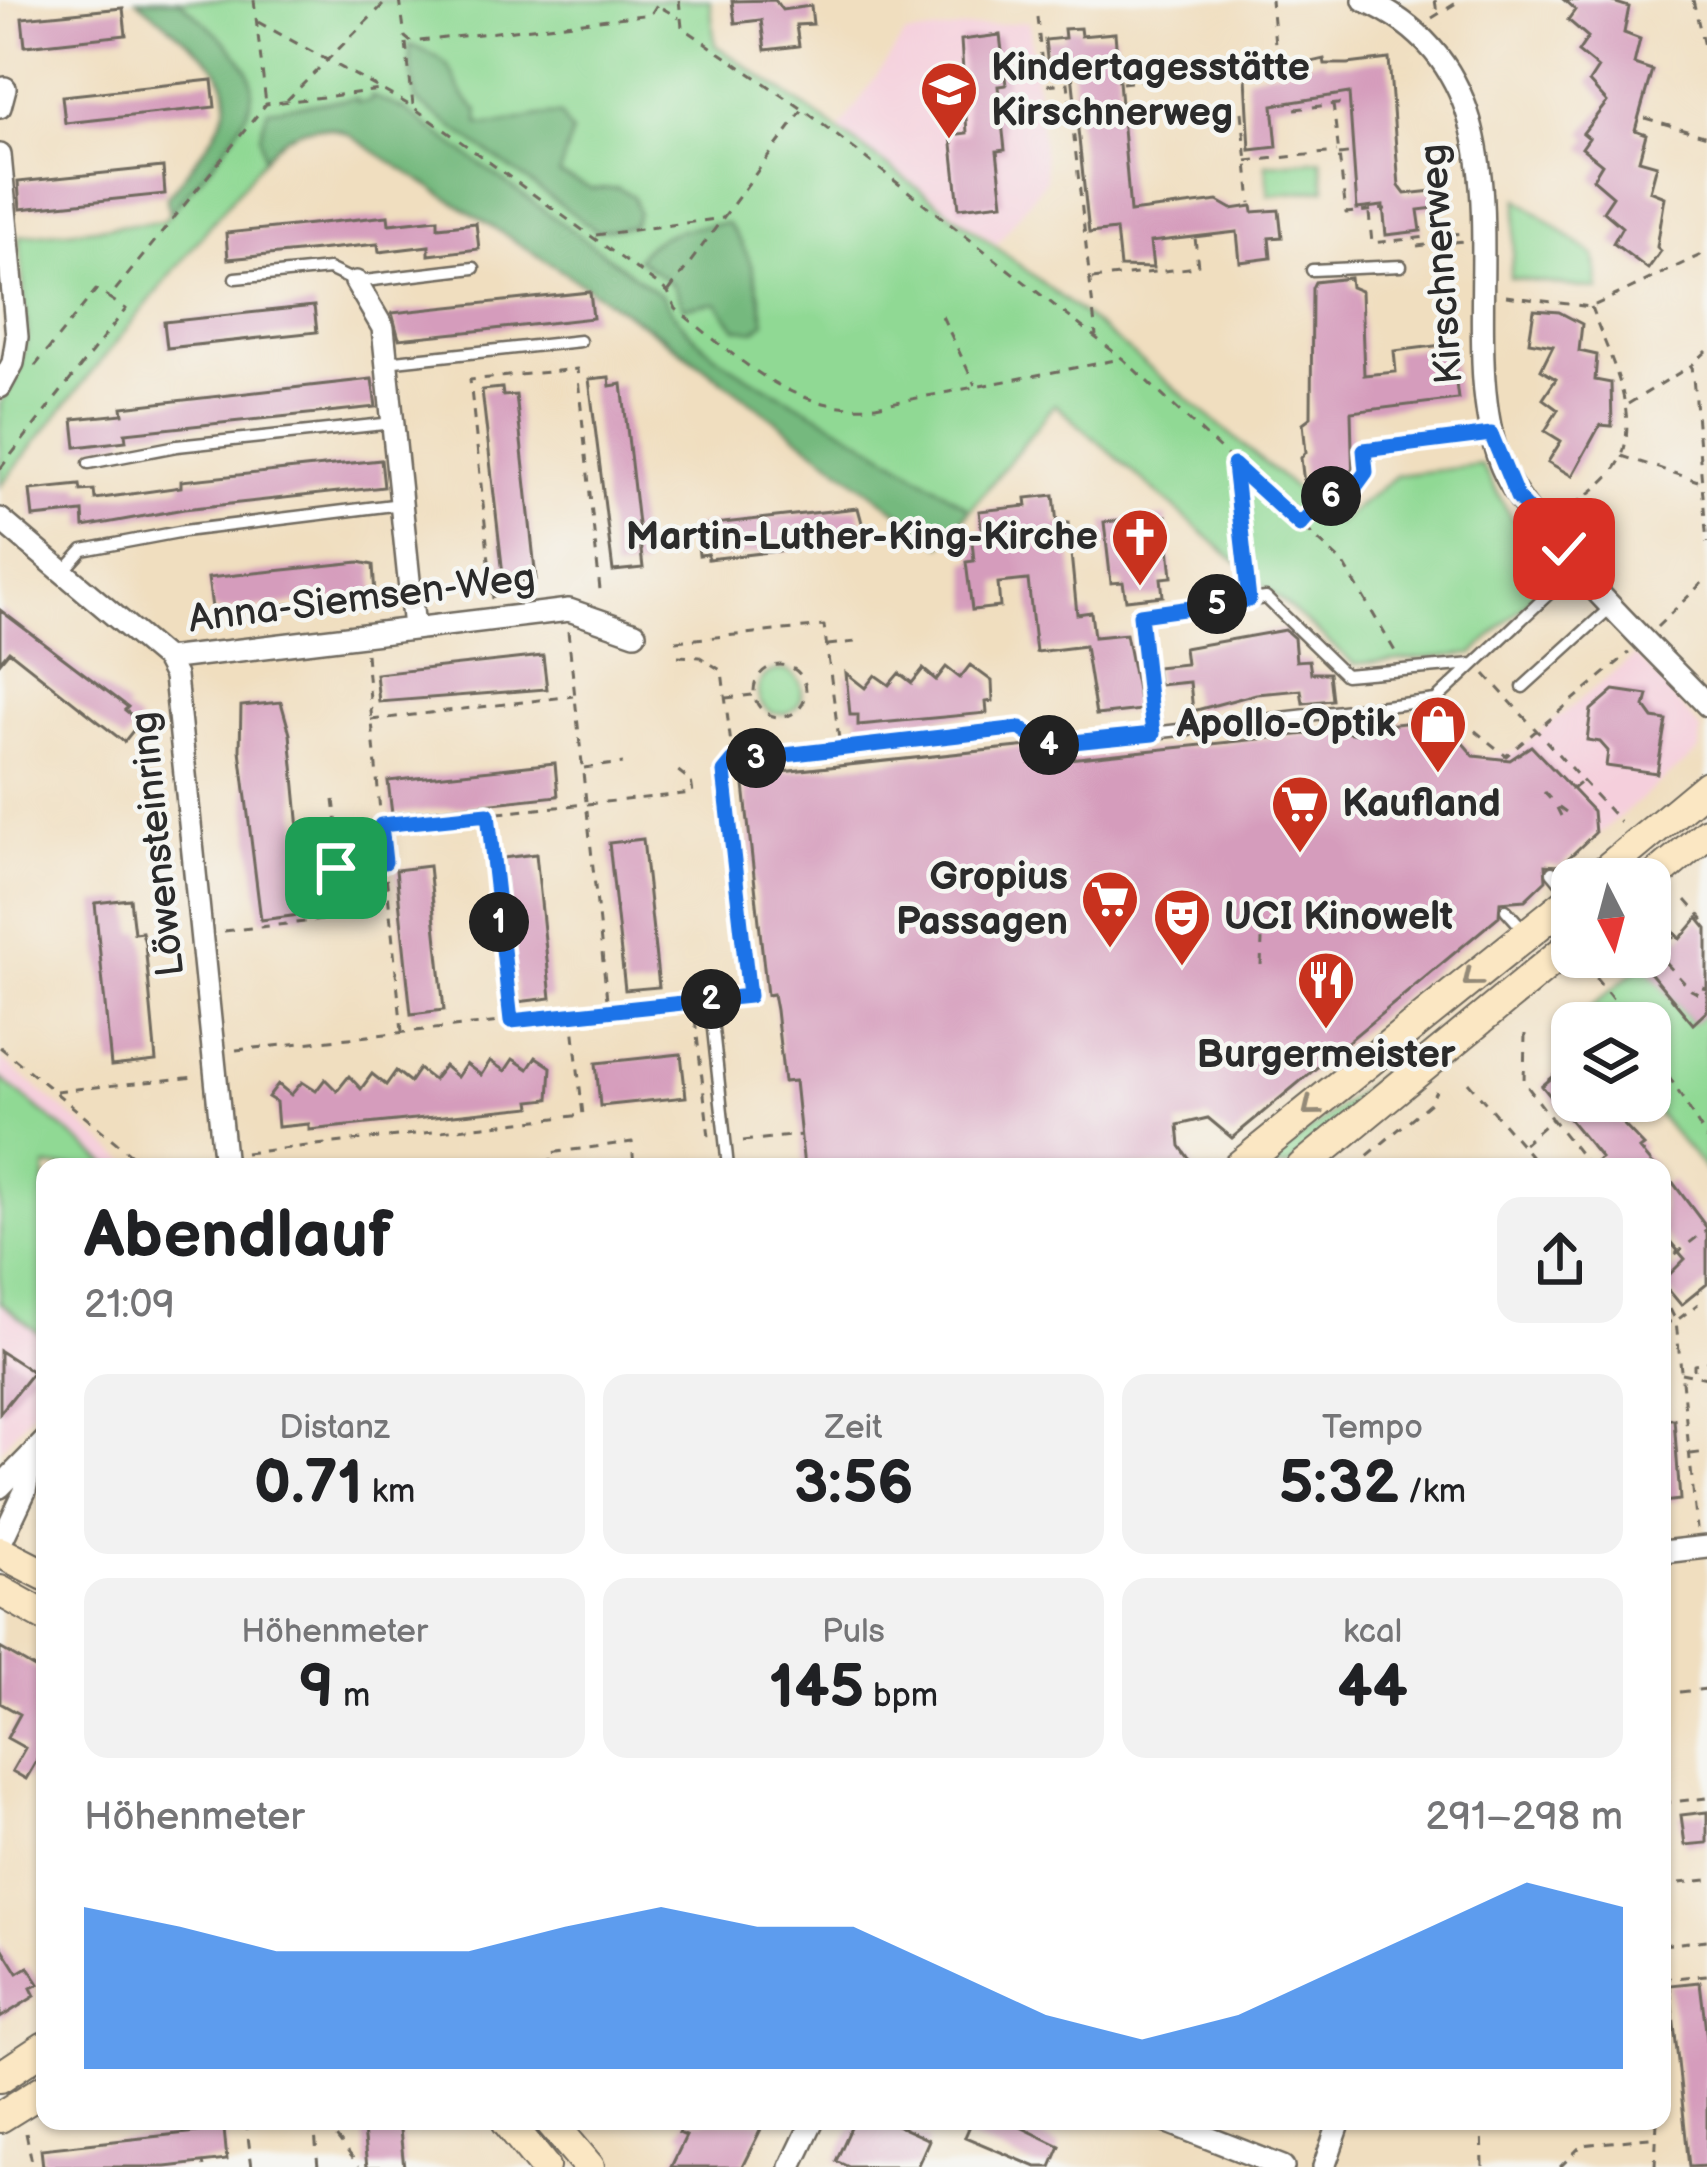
<!DOCTYPE html>
<html lang="de">
<head>
<meta charset="utf-8">
<style>
	body { margin:0; font-family:"Balsamiq Sans",sans-serif; background:#f2f2f2; color:#202124; height:100vh; display:flex; flex-direction:column; font-size:45px; white-space:nowrap }
	* { box-sizing:border-box; margin:0 }
	p { font-size:39px; color:#757577 }
	.icon { flex:none; width:66px; height:66px; fill:none; stroke:currentColor; stroke-width:2; stroke-linecap:round; stroke-linejoin:round }
	.map { position:relative; flex:1; overflow:hidden }
	.drawer { position:absolute; left:36px; top:1158px; width:1635px; height:972px; display:flex; flex-direction:column; background:#fff; border-radius:24px; box-shadow:0 3px 9px #0004 }
	.drawer>* { flex:none }
	.needle { width:78px; rotate:174deg }
	.fabs { position:absolute; left:1551px; top:858px; display:grid; gap:24px }
	.fabs a { display:grid; place-items:center; width:120px; height:120px; border-radius:24px; background:#fff; box-shadow:0 3px 9px #0004; font-size:60px }
	.pin { position:absolute; display:grid; place-items:center; width:102px; height:102px; color:#fff; margin:-51px; border-radius:24px; box-shadow:0 6px 18px #0006 }
	.km { position:absolute; width:60px; height:60px; margin:-30px; border-radius:50%; background:#222; color:#fff; font-size:33px; line-height:60px; text-align:center }
	.round { display:grid; place-items:center; flex:none; width:126px; height:126px; border-radius:24px; background:#f2f2f2 }
	.overview { display:flex; align-items:center; justify-content:space-between; height:204px; padding:0 48px }
	h1 { font-size:66px; font-weight:600; line-height:90px }
	.stats { display:grid; grid-template-columns:repeat(3,1fr); gap:18px; height:204px; padding:12px 48px }
	.stats div { display:grid; align-content:center; border-radius:24px; background:#f2f2f2; text-align:center }
	.stats b { font-size:60px; font-weight:600 }
	.stats small { font-size:33px; font-weight:400 }
	.stats p { font-size:33px }
	.chart { height:336px; padding:24px 48px }
	.chart p { display:flex; justify-content:space-between }
	.chart svg { width:100%; height:216px; margin-top:12px; fill:#1a73e8; opacity:.7 }
	.map>svg:first-child { display:block }
	.built { fill:#f5cfdc }
	.green { fill:#90d994; stroke:#5e8260; stroke-width:3 }
	.forest { fill:#74b97e; stroke:#507254; stroke-width:3 }
	.building { fill:#d59cbc }
	.lines { fill:none; stroke-linecap:round; stroke-linejoin:round }
	.lane-casing { stroke:#706a5f; stroke-width:15 }
	.street-casing { stroke:#706a5f; stroke-width:26 }
	.secondary-casing { stroke:#706a5f; stroke-width:34 }
	.path { stroke:#706a5f; stroke-width:3; stroke-dasharray:9 9; stroke-linecap:butt }
	.lane { stroke:#fff; stroke-width:10 }
	.street { stroke:#fff; stroke-width:21 }
	.secondary { stroke:#fbe7c3; stroke-width:30 }
	.oneway { stroke:#938977 }
	.route-casing { stroke:#fff; stroke-width:24 }
	.route { stroke:#1a73e8; stroke-width:15 }
	.labels { text-anchor:middle; dominant-baseline:central; stroke-width:9; stroke-linejoin:round; paint-order:stroke }
	.poi-label { font-size:39px; font-weight:bold; fill:#2b2b2b; stroke:#f6f6f2; text-anchor:start }
	.street-label { font-size:39px; fill:#2b2b2b; stroke:#f6f6f2 }
</style>
</head>
<body>
<div class="map">
<svg width="1707" height="2167" viewBox="0 0 1707 2167">
	<rect width="100%" height="100%" fill="#f6f6f2"/>
	<filter id="ink" filterUnits="userSpaceOnUse"><feTurbulence type="fractalNoise" baseFrequency=".00833" numOctaves="2"/><feDisplacementMap in="SourceGraphic" scale="24" xChannelSelector="R" yChannelSelector="G"/><feConvolveMatrix kernelMatrix="1 2 1 2 8 2 1 2 1" color-interpolation-filters="sRGB"/></filter>
	<filter id="wash" filterUnits="userSpaceOnUse"><feTurbulence type="fractalNoise" baseFrequency=".004" numOctaves="4" result="noise"/><feDisplacementMap in="SourceGraphic" scale="48" xChannelSelector="R" yChannelSelector="G"/><feGaussianBlur stdDeviation="2.7" result="paint"/><feColorMatrix in="noise" values="0 0 0 0 0 0 0 0 0 0 0 0 0 0 0 0 0 1.4 0 .05"/><feComposite in="paint" operator="in"/></filter>
	<g filter="url(#wash)">
		<rect width="100%" height="100%" fill="#f0debf"/>
		<path class="built" d="M1029,21l17,158 -49,65 -157,-115 65,-94z
			M1636,655l65,75 -1,20 -142,118 -148,-150 27,-3 37,42 41,-5z
			M0,1058l134,109h-89v228l-45,56z"/>
		<path class="green" d="M137,0h573l5,45c220,148 421,306 621,479l61,-49 85,-10 28,51 49,54 -86,84 -119,10 -299,-260 -113,141c-186,-147 -379,-279 -581,-404 -31,-17 -57,-20 -86,4l-275,341v-82l18,-29 10,-40 -9,-99 144,-15 6,-7 -2,-17c91,-111 76,-112 -30,-197z
			M1321,159l4,30 -56,6 -3,-31z
			M1518,199l77,57 4,34 -89,-12z
			M758 692a22 22 0 1 1 44 0a22 22 0 1 1-44 0Z
			M1644,963l48,60 15,-11v160l-60,-71 3,-78 -74,-3z
			M1421,1041l9,11 -142,115h-23z
			M0,1078l111,89h-66v171l-45,-36z"/>
		<path class="forest" d="M137,0h42c22,21 58,46 71,75 17,38 -57,109 -81,139l-2,-17c91,-112 76,-111 -30,-197z
			M409,45c63,21 33,38 69,65l1,14c30,4 51,-11 81,-9l12,18 -13,41 33,15 26,-1 15,8 5,17 -5,13 -36,5 -182,-131z
			M371,96l33,13 258,187c36,63 106,90 167,125 48,27 95,57 141,88l-28,36 -277,-208 -322,-206c-33,-11 -57,1 -79,27l-4,-23 8,-26 88,-11 1,4 14,-1z
			M727,223c25,29 31,62 38,99l-11,9 -18,-3 -19,-25 -33,4 -11,-22 -36,-27c22,-30 55,-30 90,-35z"/>
		<g id="blocks">
			<path class="building" d="M775,0l7,10 29,-4 2,18 -17,1 3,21 -34,4 -4,-30 -26,3 -3,-22z
				M1564,0h43l22,7 -5,26 16,6 -6,25 18,6 -17,60 11,4 -7,26 18,5 -7,26 15,6 -8,50 4,4 -13,18 -35,-26 9,-16 -19,-16 10,-15 -20,-17 9,-15 -20,-16 7,-10 -6,-5 24,-31 -18,-20 9,-14 -20,-16 10,-15 -20,-17 7,-10z
				M123,8l3,27 -101,11 -3,-28z
				M1080,28l1,8 34,-3 15,179 88,-11 14,8 20,-3 1,6 26,-2 3,27 -13,1 2,20 -31,4 -3,-30 -87,10 3,26 -33,-1 -4,-37 -27,3 -18,-169 -23,3 -3,-27 20,-2 -1,-9z
				M1000,35l6,50 -8,1 7,64 -8,1 6,52 -44,5 -8,-73 16,-2 -6,-93z
				M1324,59l1,5h23l41,-5 10,127 6,8 28,-3 2,17 -17,2 3,21 -35,4 -3,-29 -26,3 -8,-116 -76,12 4,42 -27,3 -4,-73z
				M212,80l3,27 -150,16 -3,-27z
				M163,167l2,27 -145,15 -2,-27z
				M388,216l1,8 49,-5v8l38,-4 3,26 -50,6v-9l-50,6 -1,-8 -150,15 -2,-26z
				M1350,278l1,9 10,4 3,84 32,-3 -2,-21 57,-7 7,55 -107,13 2,75 -3,5 -35,4 -1,-8 -10,-5 -3,-25 5,-6 -3,-29 8,-6 1,-129 3,-6z
				M590,292l3,26 -108,12 -86,9 -7,-26z
				M314,306l3,26 -150,16 -3,-26z
				M1534,310l25,2 23,12 -3,27 18,4 -2,25 16,3 1,43 -12,-1 -28,51 -24,-14 13,-21 -16,-10 13,-21 -15,-11 13,-20 -15,-9 12,-24 -24,-4z
				M609,377l1,9 12,-2 21,184 -30,3 -24,-192z
				M372,379l4,28 -251,26 1,8 -50,6 -3,-28 50,-5 -1,-7z
				M502,388l1,8 13,-1 20,184 -32,4 -22,-193z
				M381,460l3,27 -200,22 -100,18 -1,-15 -50,5 -3,-27 50,-5 1,6 13,-1 1,9 86,-12v-6z
				M1054,495l3,29 11,-1 9,91 14,-2 3,25 32,-3 15,76 -45,5 -11,-69 -49,6 -8,-72 -30,3 2,24 -28,3 -6,-48 8,-1 -2,-20 11,-1 -4,-29 48,-5 -1,-8z
				M858,508l9,33 -159,18v-5l-9,1 -3,-29z
				M1166,516l6,61 -11,1 2,18 -37,4 -3,-18 -12,1 -7,-61z
				M359,562l14,3 2,30 -154,16 -9,-3 -4,-30z
				M0,610l128,97 -3,3 15,12 -16,20 -115,-91 -9,11z
				M1285,630l9,8 2,23 13,-1 2,13h18l3,27 -29,3 -2,-13 -45,4 -63,17 -3,-29 -32,3 -2,-18 30,-3 -2,-16z
				M543,656l4,33 -168,13 -3,-28z
				M970,665l22,16 1,20 -7,1 1,11 -129,12v-10h-8l-4,-42 19,15 10,-13 14,10 10,-12 13,10 11,-14 13,11 10,-13 14,11z
				M1614,690l34,5 -3,12 8,11 13,2 -9,53 -51,-7 2,-15 -8,-9 -13,-2 4,-30z
				M281,702l9,32 17,180 -46,6 -21,-170 1,-44z
				M1442,719l32,37 36,4 21,-14 62,65 2,22 -35,33 -15,-1 1,15 -21,20 -25,2 -1,14 -267,222 -24,-20 -30,7 2,21 15,21h-391l-9,-86 -11,1 -8,-72 -3,-16 -6,1 -24,-219 286,-30 1,17 305,-32 24,3 8,-7z
				M555,763l3,33 -166,18 -4,-33z
				M374,824l3,33 -29,3 -4,-33z
				M643,839l16,148 -34,3 -16,-147z
				M536,854l15,144 -34,4 -14,-144z
				M429,866l15,144 -33,4 -15,-144z
				M130,899l4,34 8,-1 3,11 11,118 -45,5 -16,-163z
				M1650,907l11,21 5,-5 14,16 18,-21 9,11v82l-14,13 -45,-54 6,-6z
				M681,1054l5,43 -86,9 -4,-43z
				M536,1057l15,10 -2,32 -19,2 1,6 -222,23v-6l-31,3 -2,-25 -8,-5 10,-13 13,11 11,-13 14,9 9,-12 12,12 12,-15 12,13 11,-15 14,11 10,-14 14,11 9,-13 14,11 11,-14 13,11 9,-13 15,11 9,-14 15,10 8,-12 15,10z
				M1572,1061v40h29l43,45 -4,3 15,18h-67l13,-9 -59,-72z
				M1671,1180l36,48v56l-26,21 -19,-23 23,-23 -23,-27v-45z
				M0,1351l33,21 -33,41z
				M1662,1419h12l6,81 -18,2z
				M0,1648l45,26v72l-19,33 -14,-8 13,-23 -18,-10 13,-24 -20,-11z
				M1707,1812v31l-22,2 -4,-30z
				M0,1944l18,29 10,-6 11,17 -8,4 4,8 -35,22z
				M1700,1982l7,57v127l-18,1 -19,-182z
				M362,2121h37l5,46h-37z
				M685,2121h80l-23,46h-71l15,-31 -7,-3z
				M854,2121h33l42,19 -12,27h-68l-13,-6z
				M972,2121h36l52,25 -9,21h-15l-71,-30z
				M224,2129l3,31 -61,7h-123l-2,-18z"/>
		</g>
	</g>
	<g filter="url(#ink)">
		<use href="#blocks" fill-opacity="0" stroke="#706a5f" stroke-width="3"/>
		<g class="lines">
			<g class="lane-casing">
				<path id="lane" d="M1312,270l89,-4
					M235,278l94,-9 27,13 118,-14
					M386,362l194,-21
					M1390,447l101,-14
					M89,463l88,-17 216,-23
					M64,571l19,-21 101,-19 217,-27
					M1523,687l88,-80
					M1343,725l15,-1 -1,-13
					M1153,733l-13,-118 126,-17 79,77 128,-11
					M1076,742l360,-42 140,-132
					M1552,872l18,22
					M1506,910l18,20
					M711,1011l17,156"/>
			</g>
			<g class="street-casing">
				<path id="street" d="M1364,0c188,83 82,316 136,463 24,64 155,187 207,242
					M0,107l5,-19
					M0,155l17,182 -4,26 -13,24
					M356,282l27,46 31,300
					M0,519l166,140 9,17 50,491
					M166,659l403,-49 66,23
					M0,1487l45,-46
					M0,1544l25,-53 6,-33
					M1662,1552l45,-5
					M1165,2121l118,46
					M791,2167l22,-46
					M1324,2167l16,-46"/>
			</g>
			<g class="secondary-casing">
				<path id="secondary" d="M1595,879l112,-93
					M1650,881l57,-48
					M1238,1167l334,-269
					M1302,1167l270,-223
					M0,1552l45,23
					M0,1591l45,25
					M0,2077l45,-30
					M0,2117l45,-28
					M507,2121l37,46
					M550,2121l39,46"/>
			</g>
			<path class="path" d="M254,0l12,104
				M400,0l5,37 6,5 240,-28 9,-14
				M679,0l3,27 122,83 319,249 221,205 52,89
				M1435,0l2,13
				M1693,0l14,59
				M662,8l17,10
				M1037,17l7,68 24,-2 28,253
				M1432,18l29,-18
				M258,22l155,85 255,185 8,17c61,47 113,103 194,98l251,-48
				M406,43l7,62
				M1122,83l155,-17 -6,-66
				M287,100l101,-100
				M1333,104l13,109 40,-4
				M1295,109l51,-6
				M1242,112l9,91
				M1645,118l62,18
				M1339,155l16,-2
				M1247,161l90,-9
				M1369,213l3,30 91,-10
				M596,235l127,-17
				M1417,246l46,-5
				M1092,279l106,-12 -3,-30
				M669,291l133,-180
				M1506,296l85,11 116,-55
				M942,316l33,69
				M1707,351l-15,14 15,178
				M35,366l61,-76 12,7
				M1628,404l64,-39
				M1622,456l76,25
				M1235,467l12,115
				M0,469l126,-160 -17,-11 157,-194 114,-14
				M1560,516c19,-16 53,-36 62,-60 17,-49 -15,-104 -31,-149
				M1302,524l23,-27 25,-3 17,-22 -3,-22 12,-1
				M493,599l-23,-219 107,-11 23,221
				M1657,627l50,-49
				M568,631l40,378
				M676,641l148,-15 16,121
				M828,645l28,-3
				M366,654l15,169
				M678,656l22,1 22,14 11,90 -8,11 24,224 -29,3
				M754 691a26 26 0 1 1 52 0a26 26 0 1 1-52 0Z
				M1485,674l135,148
				M726,698l26,-3
				M1447,708l59,48 123,-103
				M371,720l202,-24
				M972,735l2,16
				M735,761l285,-33 23,17 16,-1
				M584,768l39,-5
				M1572,789l10,-8
				M1544,792l10,11
				M334,800l8,65
				M487,814l23,205
				M1561,816l-6,-12 11,8
				M1686,900l21,24
				M1657,918l18,21 -16,11
				M1650,924l24,-19
				M224,931l117,-13 -5,-50 49,-6
				M1650,934l14,25
				M1666,963l25,27 16,8
				M1584,964l48,59
				M1261,965l1,-25
				M1702,988l5,1
				M750,992l16,-2
				M693,1002l17,143
				M402,1031l-21,-206 312,-32 -2,-12 -14,-11
				M1525,1034l-1,48 27,36
				M1650,1045l57,94
				M0,1047l146,120
				M236,1050l462,-49
				M1468,1082l72,85
				M56,1091l140,-14
				M743,1141l58,-6
				M1523,1144l29,-25 38,48
				M245,1153l338,-38 -11,-99
				M502,1158l1,9
				M552,1167l-2,-14 82,-11 2,25
				M1354,1167l76,-64 6,-12
				M1662,1256l5,5 40,-32
				M1662,1293l14,28 21,208
				M1662,1323l14,-2 22,-17
				M1694,1370v-6l13,-2
				M1681,1373l26,5
				M1691,1454l16,-2
				M1662,1694l45,-5
				M1662,1803l45,-5
				M1662,1863v29
				M1662,1885l45,-5
				M1662,1945l45,-5
				M1662,1979l45,-4
				M246,2121l6,46
				M314,2121l4,46
				M331,2121v9l28,36
				M1482,2121l1,46
				M248,2125l35,-4
				M26,2133l7,34
				M203,2163l1,4
				M1560,2167l22,-22 76,-8
				M1655,2167l2,-46"/>
			<use href="#lane" class="lane"/>
			<use href="#street" class="street"/>
			<use href="#secondary" class="secondary"/>
		</g>
		<defs><path id="oneway-chevron" d="M-2-3.5L2.5 0L-2 3.5" fill="none" stroke-width="1.6" stroke-linecap="round" stroke-linejoin="round" transform="scale(3)"/></defs>
		<g class="oneway">
			<use href="#oneway-chevron" transform="translate(1471 979) rotate(141)"/>
			<use href="#oneway-chevron" transform="translate(1311 1108) rotate(141)"/>
		</g>
	</g>
	<g class="lines" filter="url(#ink)">
		<g class="route-casing">
			<path id="route" d="M336,868l49,-6 -4,-37 107,-11 23,207 238,-25 -25,-224 9,-11 287,-33 23,17 110,-11 -13,-119 109,-15 -15,-135 66,60 25,-28 25,-3 16,-22 -2,-22 127,-16 26,63 47,52"/>
		</g>
		<use href="#route" class="route"/>
	</g>
	<defs>
		<g id="school-pin" transform="scale(3)"><path d="M0 17L-7.5 6A9.5 9.5 0 1 1 7.5 6Z" fill="#c8321e" stroke="#f6f6f2"/><path d="M0-5L7-2L0 1L-7-2ZM-4 1L0 2.5L4 1V4Q0 6-4 4Z" fill="#fff"/></g>
		<g id="church-pin" transform="scale(3)"><path d="M0 17L-7.5 6A9.5 9.5 0 1 1 7.5 6Z" fill="#c8321e" stroke="#f6f6f2"/><path d="M-1.2-6h2.4v3.5h3.3v2.4h-3.3V6h-2.4V-.1h-3.3v-2.4h3.3Z" fill="#fff"/></g>
		<g id="shop-pin" transform="scale(3)"><path d="M0 17L-7.5 6A9.5 9.5 0 1 1 7.5 6Z" fill="#c8321e" stroke="#f6f6f2"/><path d="M-5-2.5h2.3a2.7 3.5 0 0 1 5.4 0H5L5.5 6h-11ZM-1.5-2.5h3a1.5 2.3 0 0 0-3 0Z" fill="#fff"/></g>
		<g id="supermarket-pin" transform="scale(3)"><path d="M0 17L-7.5 6A9.5 9.5 0 1 1 7.5 6Z" fill="#c8321e" stroke="#f6f6f2"/><path d="M-6-5.5h2.5l.6 2H6L4.5 2H-2.5L-4.4-4H-6ZM-1.5 3.2a1.3 1.3 0 1 0 .1 0ZM3 3.2a1.3 1.3 0 1 0 .1 0Z" fill="#fff"/></g>
		<g id="theatre-pin" transform="scale(3)"><path d="M0 17L-7.5 6A9.5 9.5 0 1 1 7.5 6Z" fill="#c8321e" stroke="#f6f6f2"/><path d="M-5-5.5Q0-4 5-5.5V0Q5 5 0 6Q-5 5-5 0ZM-3.3-2.5H-1v1.5H-3.3ZM1-2.5H3.3v1.5H1ZM-2.8 1Q0 5.5 2.8 1Z" fill="#fff"/></g>
		<g id="restaurant-pin" transform="scale(3)"><path d="M0 17L-7.5 6A9.5 9.5 0 1 1 7.5 6Z" fill="#c8321e" stroke="#f6f6f2"/><path d="M-5-6h1v4h1v-4h1v4h1v-4h1v5L-1.5 .5V6h-2V.5L-5-1ZM5-6V6H3V1.5H1.5Q1.5-4 5-6Z" fill="#fff"/></g>
	</defs>
	<g fill-rule="evenodd">
		<use href="#school-pin" x="949" y="90"/>
		<use href="#church-pin" x="1140" y="537"/>
		<use href="#shop-pin" x="1438" y="724"/>
		<use href="#supermarket-pin" x="1300" y="804"/>
		<use href="#supermarket-pin" x="1110" y="899"/>
		<use href="#theatre-pin" x="1182" y="917"/>
		<use href="#restaurant-pin" x="1326" y="980"/>
	</g>
	<g class="labels">
		<g class="poi-label">
			<text x="991" y="68">Kindertagesstätte<tspan x="991" dy="45">Kirschnerweg</tspan></text>
			<text x="1098" y="537" text-anchor="end">Martin-Luther-King-Kirche</text>
			<text x="1396" y="724" text-anchor="end">Apollo-Optik</text>
			<text x="1342" y="804">Kaufland</text>
			<text x="1068" y="877" text-anchor="end">Gropius<tspan x="1068" dy="45">Passagen</tspan></text>
			<text x="1224" y="917">UCI Kinowelt</text>
			<text x="1326" y="1055" text-anchor="middle">Burgermeister</text>
		</g>
		<g class="street-label">
			<text transform="translate(1442 264) rotate(-94)">Kirschnerweg</text>
			<text transform="translate(362 599) rotate(-7)">Anna-Siemsen-Weg</text>
			<text transform="translate(158 844) rotate(-96)">Löwensteinring</text>
		</g>
	</g>
</svg>
<div class="fabs">
<a><svg class="needle" viewBox="-14 -14 28 28"><path d="M0-13l5 13h-10z" fill="#e53935"/><path d="M0 13l5-13h-10z" fill="#757577"/></svg></a>
<a><svg class="icon" aria-label="layers" viewBox="0 0 24 24"><path d="M12 4l9 5-9 5-9-5zM3 14l9 5 9-5"/></svg></a>
</div>
<div class="pin" style="left:336px;top:868px;background:#1e9e55"><svg class="icon" aria-label="arrive" viewBox="0 0 24 24"><path d="M6 21V4h12l-3 4 3 4H6"/></svg></div>
<div class="pin" style="left:1564px;top:549px;background:#d93025"><svg class="icon" aria-label="check" viewBox="0 0 24 24"><path d="M5 12l5 5 9-10"/></svg></div>
<b class="km" style="left:499px;top:922px">1</b>
<b class="km" style="left:711px;top:999px">2</b>
<b class="km" style="left:756px;top:758px">3</b>
<b class="km" style="left:1049px;top:745px">4</b>
<b class="km" style="left:1217px;top:604px">5</b>
<b class="km" style="left:1331px;top:496px">6</b>
<section class="drawer">
<div class="overview"><div><h1>Abendlauf</h1><p>21:09</p></div><a class="round"><svg class="icon" aria-label="share" viewBox="0 0 24 24"><path d="M12 15V3M7 8l5-5 5 5M5 13v7h14v-7"/></svg></a></div>
<div class="stats">
<div><p>Distanz</p><b>0.71<small> km</small></b></div>
<div><p>Zeit</p><b>3:56</b></div>
<div><p>Tempo</p><b>5:32<small> /km</small></b></div>
</div>
<div class="stats">
<div><p>Höhenmeter</p><b>9<small> m</small></b></div>
<div><p>Puls</p><b>145<small> bpm</small></b></div>
<div><p>kcal</p><b>44</b></div>
</div>
<div class="chart"><p><span>Höhenmeter</span>291–298 m</p>
<svg viewBox="0 0 160 44" preserveAspectRatio="none"><path d="M0 44V11L10 15L20 20L30 20L40 20L50 15L60 11L70 15L80 15L90 24L100 33L110 38L120 33L130 24L140 15L150 6L160 11V44z"/></svg>
</div>
</section>
</div>
</body>
</html>
